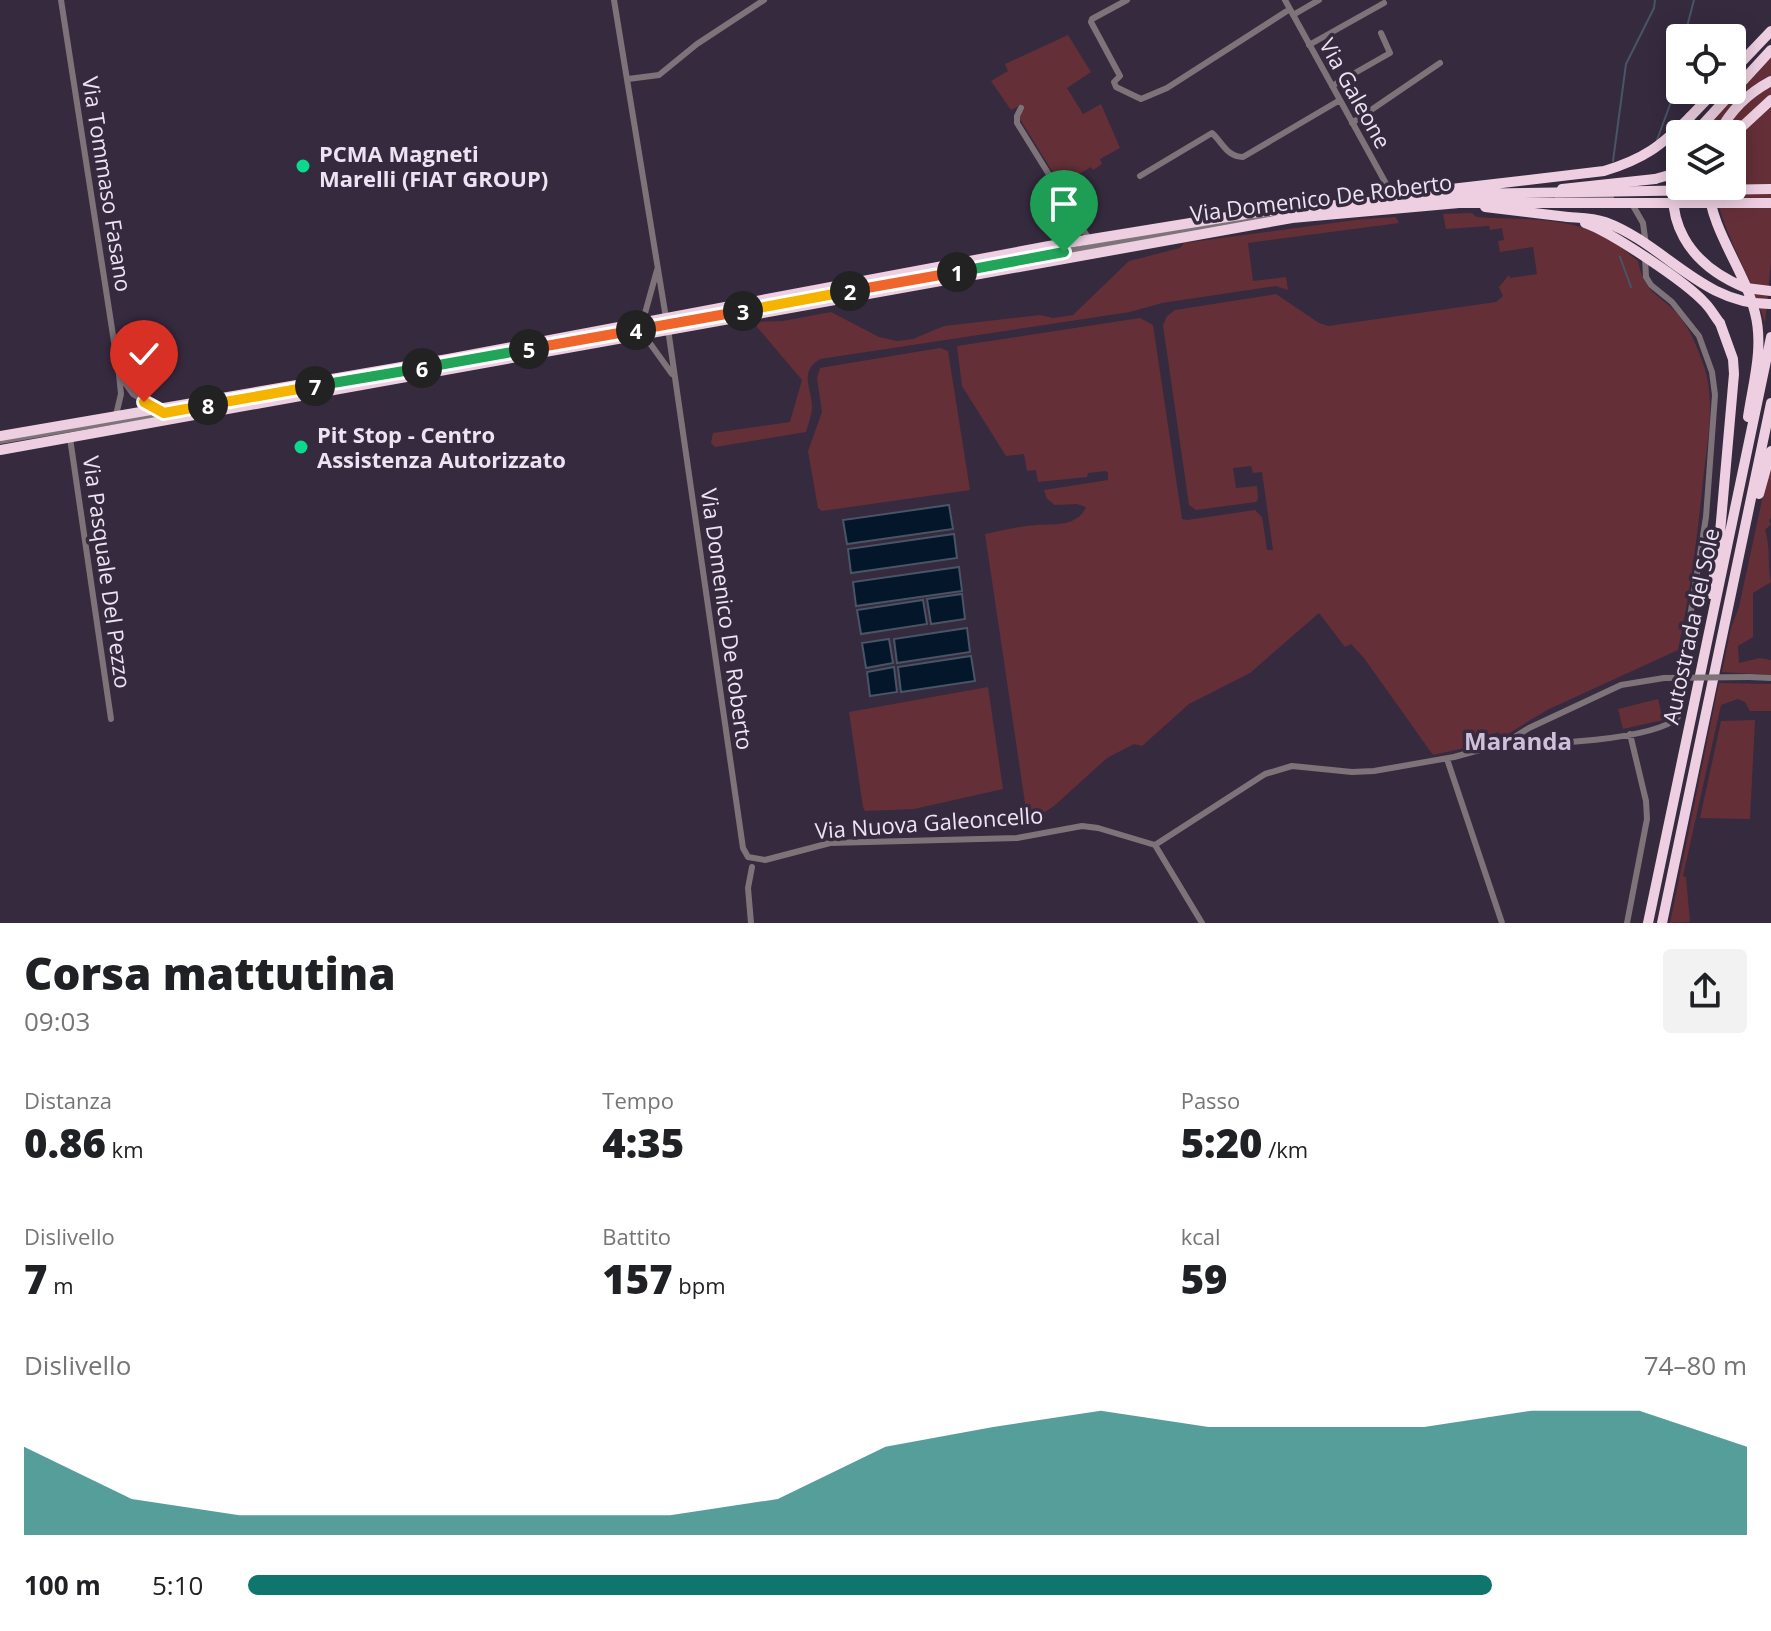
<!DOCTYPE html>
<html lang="it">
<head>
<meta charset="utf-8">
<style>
	body { margin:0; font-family:"Open Sans",sans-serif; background:#f2f2f2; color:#202124; height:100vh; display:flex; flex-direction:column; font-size:30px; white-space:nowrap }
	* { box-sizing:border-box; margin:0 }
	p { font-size:26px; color:#757577 }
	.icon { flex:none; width:44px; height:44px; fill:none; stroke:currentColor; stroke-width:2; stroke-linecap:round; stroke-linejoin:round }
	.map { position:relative; height:923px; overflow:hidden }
	.sheet { display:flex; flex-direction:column; background:#fff; flex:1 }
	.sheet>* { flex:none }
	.controls { position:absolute; left:1666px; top:24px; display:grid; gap:16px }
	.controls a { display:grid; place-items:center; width:80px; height:80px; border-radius:8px; background:#fff; box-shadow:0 4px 20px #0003; font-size:40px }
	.pin { position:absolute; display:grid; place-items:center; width:68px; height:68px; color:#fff; margin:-82px -34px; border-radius:50% 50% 50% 0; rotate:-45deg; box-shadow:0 0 8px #0007 }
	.pin .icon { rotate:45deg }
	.km { position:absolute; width:40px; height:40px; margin:-20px; border-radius:50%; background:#222; color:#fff; font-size:22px; line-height:40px; text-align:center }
	.round { display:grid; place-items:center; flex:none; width:84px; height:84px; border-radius:8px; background:#f2f2f2 }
	.head { display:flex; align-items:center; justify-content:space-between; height:136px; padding:0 24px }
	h1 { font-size:44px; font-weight:800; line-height:60px }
	.stats { display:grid; grid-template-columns:repeat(3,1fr); gap:12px; height:136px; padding:8px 24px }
	.stats div { display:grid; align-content:center }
	.stats b { font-size:40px; font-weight:800 }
	.stats small { font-size:22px; font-weight:400 }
	.stats p { font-size:22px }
	.chart { height:224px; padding:16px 24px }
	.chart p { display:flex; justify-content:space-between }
	.chart svg { width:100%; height:144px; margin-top:8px; fill:#0f766e; opacity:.7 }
	ul { padding:0 24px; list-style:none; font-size:26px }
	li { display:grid; grid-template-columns:128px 96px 1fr; align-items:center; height:60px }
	li i { height:20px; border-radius:10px; background:#0f766e }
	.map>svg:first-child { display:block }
	.green { fill:#652f38 }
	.water { fill:#03162a; stroke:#495466; stroke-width:2 }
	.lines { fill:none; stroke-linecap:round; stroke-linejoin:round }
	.stream { stroke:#495466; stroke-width:2 }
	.street { stroke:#7f737a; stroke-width:6 }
	.highway { stroke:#edcfe1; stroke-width:10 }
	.street-bridge { stroke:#7f737a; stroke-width:6 }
	.highway-bridge { stroke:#edcfe1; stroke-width:10 }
	.split-1-casing { stroke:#fff; stroke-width:16 }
	.split-2-casing { stroke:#fff; stroke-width:16 }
	.split-3-casing { stroke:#fff; stroke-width:16 }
	.split-4-casing { stroke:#fff; stroke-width:16 }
	.split-5-casing { stroke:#fff; stroke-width:16 }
	.split-6-casing { stroke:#fff; stroke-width:16 }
	.split-7-casing { stroke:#fff; stroke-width:16 }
	.split-8-casing { stroke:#fff; stroke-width:16 }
	.split-9-casing { stroke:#fff; stroke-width:16 }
	.split-1 { stroke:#22a559; stroke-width:10 }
	.split-2 { stroke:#f0652b; stroke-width:10 }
	.split-3 { stroke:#f5b400; stroke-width:10 }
	.split-4 { stroke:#f0652b; stroke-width:10 }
	.split-5 { stroke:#f0652b; stroke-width:10 }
	.split-6 { stroke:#22a559; stroke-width:10 }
	.split-7 { stroke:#22a559; stroke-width:10 }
	.split-8 { stroke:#f5b400; stroke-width:10 }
	.split-9 { stroke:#f5b400; stroke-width:10 }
	.poi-dot { fill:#0bd98b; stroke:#362a3f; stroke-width:3 }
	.labels { text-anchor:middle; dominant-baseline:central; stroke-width:7; stroke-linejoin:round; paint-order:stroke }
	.street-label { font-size:22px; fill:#ece4f2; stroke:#362a3f }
	.poi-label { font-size:22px; font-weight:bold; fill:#ece4f2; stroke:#362a3f; text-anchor:start }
	.neighbourhood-label { font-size:24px; font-weight:bold; fill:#cebfda; stroke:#362a3f }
</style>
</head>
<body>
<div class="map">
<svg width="1771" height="923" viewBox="0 0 1771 923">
	<rect width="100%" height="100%" fill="#362a3f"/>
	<path class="green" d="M1068,35l23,37 -24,16 16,26 18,-10 19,44 -20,11 2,5 -9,6 -2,-3 -12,7 2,3 -7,4 3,4 -12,7 -45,-73 -1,-5 5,-4 -3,-5 -10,5 -20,-29 17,-10 -3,-7z
		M1771,56v206l-6,61c-14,-48 -42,-88 -51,-137h18v-52h-33z
		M1472,213l4,4c42,3 93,-1 131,21 11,6 21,15 31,23 8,37 22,31 42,56 10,13 17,29 22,44 15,37 5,82 1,120 -6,58 -13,113 -25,169l-131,60 -44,27 -5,-5 -6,3v7l-59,13 -69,-97 -13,-14 -6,3 -26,-34 -69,60 -61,31 -47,42 -8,-2 -27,14 -53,48 -26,17 -43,-289c17,-3 34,-8 51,-9 17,-1 42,2 50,-18l-9,-3 -22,1 -8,-6 -3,-9 64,-10v-7l-2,-2 -18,2 -1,4 -49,5 -2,-12 -9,1 -3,-17 -18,2 -44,-70 -5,-40 183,-28 13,7 29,194 5,1 68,-10 7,7 5,33h6l-11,-78 -9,1 -2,-7 -18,2 3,20 21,-2 1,13 -2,3 -60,8 -7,-5 -26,-180 4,-9 8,-6 101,-16 43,29 9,3 168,-24 7,-6 -4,-9 10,-12 1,3 27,-4 -4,-27 -33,5 -2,-11 6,-1 -2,-12 -12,2 -1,-4 -43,3 -3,-15z
		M1396,217l3,6 -151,20 5,38 33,-4 2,13 -12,-4 -114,17 -32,9 -310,47c-21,13 -9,27 -8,47 0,9 -4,18 -6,26l-91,15 -4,-4 2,-10 77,-11 12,-42 -49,-58 30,-1 48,-9 48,25 18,4 16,-2 31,-13 96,-11 13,3 20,-3 56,-54 51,-13 4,-5 179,-24z
		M940,348l8,3 22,139 -148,21 -4,-3 -10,-57 14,-39 -5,-34 3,-10z
		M1771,458v60l-2,2 2,4 -6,6c6,18 2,35 6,52l-18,11v44l-15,9 1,17 21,-5 11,2v15l-49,-3 9,-44 8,-21z
		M1719,683l52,1v27h-21l-5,-9 -7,-3 -17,6 -38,171 3,1 4,45 -20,1z
		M988,687l15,102 -89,20 -49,2 -2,-4 -14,-95z
		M1658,699l5,21 -40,9 -5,-20z
		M1755,720l-5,99 -50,-1 21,-97z"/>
	<path class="water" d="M949,505l4,24 -106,15 -4,-24z
		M954,534l3,24 -106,15 -3,-24z
		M959,567l3,24 -106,15 -3,-24z
		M962,594l3,25 -34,5 -4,-25z
		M923,600l4,24 -66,10 -4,-24z
		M967,628l3,24 -73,11 -3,-24z
		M889,639l4,24 -27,5 -4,-25z
		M971,656l4,25 -74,11 -3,-25z
		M894,667l3,25 -27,4 -3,-24z"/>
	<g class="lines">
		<path class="stream" d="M1684,38l10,-38
			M1657,140l15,-41 8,-42
			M1613,161l13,-97 28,-56 1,-8
			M1620,257l11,30"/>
		<path class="street" d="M61,0l58,374 2,20 -5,21
			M614,0l52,318
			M1127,0l-35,19 -1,3 29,54 -6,6 2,5 25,12 26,-11 123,-79
			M1285,0l110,200
			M1293,15l26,-15
			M1309,45l75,-42
			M628,79l31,-4 38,-31 67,-44
			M1332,86l58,-33 -9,-20
			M1021,108l-4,8v7l72,116
			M1352,123l88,-60
			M1140,176l72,-43c11,10 15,24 31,24l97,-57
			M1558,197l53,1
			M1632,204l11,19 3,22
			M642,324l15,-54
			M668,329l75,519 5,9 17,3 65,-17 187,-5 65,-12 16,2 57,17
			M644,335l28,39
			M519,351l693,-126 67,-9
			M121,377l12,17 24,15
			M70,438l41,281
			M0,441l224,-38
			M1749,677l22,1
			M1505,743c33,3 151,-3 173,-26l6,-62 22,-138 9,-122 -3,-23 -13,-36 -27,-34 -21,-17 -5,-8 -1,-20
			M1447,759l55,164
			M1155,845l110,-71 27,-8 60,6 22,-1 80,-14 51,-14 24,-15 92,-43 43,-7
			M1155,845l47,78
			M751,923l-3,-35 4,-21
			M1627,923l20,-104 -1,-18 -16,-67"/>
		<path class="highway" d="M1732,72l39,-41
			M1690,117l26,-27
			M1694,134l77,-84
			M1718,134c13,-24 29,-40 53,-53
			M1732,136l39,-36
			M1680,159c-21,60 9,106 66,129
			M1708,186c4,47 36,82 47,127 9,34 -2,70 -7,104
			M1562,189l93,-10
			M1485,207l83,10
			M1759,494l12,-43
			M1711,594l8,-50 15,-170 -1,-15 -13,-36
			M1648,923l123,-586
			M1662,923l109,-520"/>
		<path class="street-bridge" d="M1664,678l85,-1"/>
		<path class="highway-bridge" d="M1655,179l25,-7
			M1451,189l153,-18c40,-12 57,-25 86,-54
			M1568,217c12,1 25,1 37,5 60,22 97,83 166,82
			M1585,223c26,9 101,59 120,80 6,6 10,14 15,20
			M1746,288l25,3
			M0,436l448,-77 601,-113 209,-34 201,-18 312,-5
			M0,450l1292,-232 167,-15h312"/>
	</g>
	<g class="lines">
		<g class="split-1-casing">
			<path id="split-1" d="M957,272l107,-20"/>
		</g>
		<g class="split-2-casing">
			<path id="split-2" d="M850,291l107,-19"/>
		</g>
		<g class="split-3-casing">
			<path id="split-3" d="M743,311l107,-20"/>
		</g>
		<g class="split-4-casing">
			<path id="split-4" d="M636,330l107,-19"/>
		</g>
		<g class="split-5-casing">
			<path id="split-5" d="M529,349l107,-19"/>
		</g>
		<g class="split-6-casing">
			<path id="split-6" d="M422,368l107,-19"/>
		</g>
		<g class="split-7-casing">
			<path id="split-7" d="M315,386l107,-18"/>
		</g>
		<g class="split-8-casing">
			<path id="split-8" d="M208,405l107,-19"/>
		</g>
		<g class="split-9-casing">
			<path id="split-9" d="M144,402l20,11 44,-8"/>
		</g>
		<use href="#split-1" class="split-1"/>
		<use href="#split-2" class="split-2"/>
		<use href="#split-3" class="split-3"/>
		<use href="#split-4" class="split-4"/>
		<use href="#split-5" class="split-5"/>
		<use href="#split-6" class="split-6"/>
		<use href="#split-7" class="split-7"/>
		<use href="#split-8" class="split-8"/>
		<use href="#split-9" class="split-9"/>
	</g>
	<g class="poi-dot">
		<circle cx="303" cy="166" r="8"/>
		<circle cx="301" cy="447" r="8"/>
	</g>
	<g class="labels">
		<g class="street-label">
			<text transform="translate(1356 93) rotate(61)">Via Galeone</text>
			<text transform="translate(108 184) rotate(81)">Via Tommaso Fasano</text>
			<text transform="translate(1321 197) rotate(-7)">Via Domenico De Roberto</text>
			<text transform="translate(108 572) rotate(82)">Via Pasquale Del Pezzo</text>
			<text transform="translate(728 619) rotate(82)">Via Domenico De Roberto</text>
			<text transform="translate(1690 626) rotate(-78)">Autostrada del Sole</text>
			<text transform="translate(929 822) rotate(-4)">Via Nuova Galeoncello</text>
		</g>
		<g class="poi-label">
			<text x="319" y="153">PCMA Magneti<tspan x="319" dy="25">Marelli (FIAT GROUP)</tspan></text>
			<text x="317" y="434">Pit Stop - Centro<tspan x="317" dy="25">Assistenza Autorizzato</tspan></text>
		</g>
		<g class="neighbourhood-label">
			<text x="1518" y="740">Maranda</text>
		</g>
	</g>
</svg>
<div class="controls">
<a><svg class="icon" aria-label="locate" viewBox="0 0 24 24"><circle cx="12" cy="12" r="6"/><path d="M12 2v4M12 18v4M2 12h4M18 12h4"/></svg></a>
<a><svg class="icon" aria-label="layers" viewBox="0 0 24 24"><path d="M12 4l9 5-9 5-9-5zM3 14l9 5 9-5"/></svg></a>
</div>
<div class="pin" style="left:1064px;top:252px;background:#1e9e55"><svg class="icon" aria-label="arrive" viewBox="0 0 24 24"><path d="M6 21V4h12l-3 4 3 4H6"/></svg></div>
<div class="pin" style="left:144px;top:402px;background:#d93025"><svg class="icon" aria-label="check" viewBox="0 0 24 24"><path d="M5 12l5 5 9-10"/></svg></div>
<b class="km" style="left:957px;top:272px">1</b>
<b class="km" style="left:850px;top:291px">2</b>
<b class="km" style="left:743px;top:311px">3</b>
<b class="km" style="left:636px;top:330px">4</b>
<b class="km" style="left:529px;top:349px">5</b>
<b class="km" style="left:422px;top:368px">6</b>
<b class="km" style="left:315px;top:386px">7</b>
<b class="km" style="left:208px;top:405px">8</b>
</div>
<section class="sheet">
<div class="head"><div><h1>Corsa mattutina</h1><p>09:03</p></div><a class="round"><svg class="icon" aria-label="share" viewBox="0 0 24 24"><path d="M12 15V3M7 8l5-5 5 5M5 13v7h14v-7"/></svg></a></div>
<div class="stats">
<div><p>Distanza</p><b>0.86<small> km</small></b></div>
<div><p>Tempo</p><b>4:35</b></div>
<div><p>Passo</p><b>5:20<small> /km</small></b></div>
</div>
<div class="stats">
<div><p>Dislivello</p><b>7<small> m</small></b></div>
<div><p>Battito</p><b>157<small> bpm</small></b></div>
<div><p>kcal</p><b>59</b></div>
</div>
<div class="chart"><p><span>Dislivello</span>74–80 m</p>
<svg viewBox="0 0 160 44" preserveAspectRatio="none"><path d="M0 44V17L10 33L20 38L30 38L40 38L50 38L60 38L70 33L80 17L90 11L100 6L110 11L120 11L130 11L140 6L150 6L160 17V44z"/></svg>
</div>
<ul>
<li><b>100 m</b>5:10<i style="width:83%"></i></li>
</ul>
</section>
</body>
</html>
